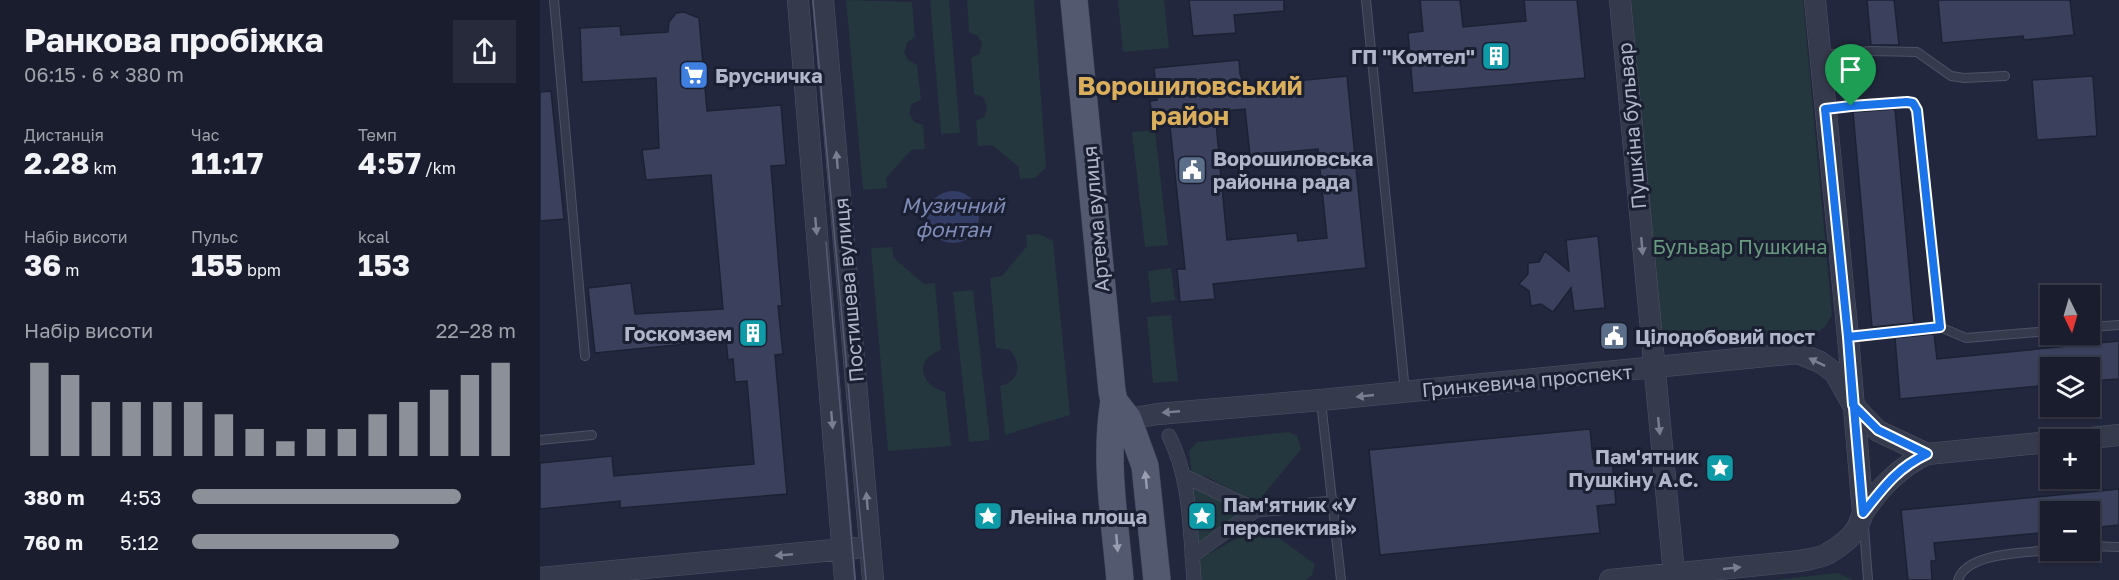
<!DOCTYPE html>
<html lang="uk">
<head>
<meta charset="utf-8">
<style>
	body { margin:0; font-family:"Golos Text",sans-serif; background:#272a3a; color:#f1f3f6; height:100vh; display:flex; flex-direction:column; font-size:22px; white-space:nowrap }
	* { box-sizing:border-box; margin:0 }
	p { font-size:20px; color:#9fa2aa }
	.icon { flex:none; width:33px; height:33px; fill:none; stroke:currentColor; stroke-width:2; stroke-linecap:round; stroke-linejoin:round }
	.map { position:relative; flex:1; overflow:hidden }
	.side { display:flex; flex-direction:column; background:#1a1d2e; width:540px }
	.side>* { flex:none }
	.needle { width:39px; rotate:175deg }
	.fabs { position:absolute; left:1500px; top:285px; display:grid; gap:12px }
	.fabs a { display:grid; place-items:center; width:60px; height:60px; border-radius:0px; background:#1a1d2e; box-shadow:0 2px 4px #0004,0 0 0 2px #383b4a; font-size:30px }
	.pin { position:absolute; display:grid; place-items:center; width:51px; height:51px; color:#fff; margin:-62px -26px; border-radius:50% 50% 50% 0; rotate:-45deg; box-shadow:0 0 6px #0007 }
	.pin .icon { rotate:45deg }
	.round { display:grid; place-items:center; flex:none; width:63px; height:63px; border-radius:0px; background:#272a3a }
	.head { display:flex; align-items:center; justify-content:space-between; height:102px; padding:0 24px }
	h1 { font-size:33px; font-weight:700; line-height:45px }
	.metrics { display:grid; grid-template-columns:repeat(3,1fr); gap:9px; height:102px; padding:6px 24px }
	.metrics div { display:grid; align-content:center }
	.metrics b { font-size:30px; font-weight:700 }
	.metrics small { font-size:16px; font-weight:400 }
	.metrics p { font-size:16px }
	.chart { height:168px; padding:12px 24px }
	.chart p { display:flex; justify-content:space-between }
	.chart svg { width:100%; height:108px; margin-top:6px; stroke:#8c9099; stroke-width:6 }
	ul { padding:0 24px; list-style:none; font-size:20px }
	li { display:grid; grid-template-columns:96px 72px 1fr; align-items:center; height:45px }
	li i { height:15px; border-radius:8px; background:#8c9099 }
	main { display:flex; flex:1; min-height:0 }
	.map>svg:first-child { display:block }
	.green { fill:#24363e }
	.water { fill:#323c64 }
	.building { fill:#3b415c; stroke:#1d2134; stroke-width:1.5; fill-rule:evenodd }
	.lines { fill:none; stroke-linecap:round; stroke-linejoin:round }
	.service-casing { stroke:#4e5265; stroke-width:10 }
	.pedestrian-casing { stroke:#4e5265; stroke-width:15 }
	.tertiary-casing { stroke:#4e5265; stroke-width:22 }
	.primary-casing { stroke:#3f4356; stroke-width:28 }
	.service { stroke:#363a4d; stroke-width:8 }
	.pedestrian { stroke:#363a4d; stroke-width:14 }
	.tertiary { stroke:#363a4d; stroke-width:21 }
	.primary { stroke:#53596e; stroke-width:27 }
	.tram { stroke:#575d75; stroke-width:1.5 }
	.oneway { fill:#7a7e91 }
	.oneway2 { fill:#9a9eb2 }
	.route-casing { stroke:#fff; stroke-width:12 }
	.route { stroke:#1a73e8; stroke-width:8 }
	.labels { text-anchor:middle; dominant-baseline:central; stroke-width:6; stroke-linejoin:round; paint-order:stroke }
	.poi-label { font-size:20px; font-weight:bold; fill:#b1b5c9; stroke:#1b1f32; text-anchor:start }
	.street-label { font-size:20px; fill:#b1b5c9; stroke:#1b1f32 }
	.park-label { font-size:20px; fill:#679b7e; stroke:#1b1f32 }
	.water-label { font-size:21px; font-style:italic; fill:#7f8bb7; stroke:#1b1f32 }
	.district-label { font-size:26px; font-weight:bold; fill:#daae5b; stroke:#1b1f32 }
</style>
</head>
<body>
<main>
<section class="side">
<div class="head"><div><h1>Ранкова пробіжка</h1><p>06:15 · 6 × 380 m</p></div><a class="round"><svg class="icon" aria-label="share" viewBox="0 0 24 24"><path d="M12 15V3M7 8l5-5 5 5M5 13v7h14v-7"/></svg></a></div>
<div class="metrics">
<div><p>Дистанція</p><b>2.28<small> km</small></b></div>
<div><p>Час</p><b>11:17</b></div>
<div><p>Темп</p><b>4:57<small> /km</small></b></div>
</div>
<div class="metrics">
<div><p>Набір висоти</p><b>36<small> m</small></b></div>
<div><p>Пульс</p><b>155<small> bpm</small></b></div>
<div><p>kcal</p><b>153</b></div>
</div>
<div class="chart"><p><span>Набір висоти</span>22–28 m</p>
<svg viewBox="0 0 160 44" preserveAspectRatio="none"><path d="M5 44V6M15 44V11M25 44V22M35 44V22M45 44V22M55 44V22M65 44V27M75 44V33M85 44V38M95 44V33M105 44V33M115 44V27M125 44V22M135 44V17M145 44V11M155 44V6"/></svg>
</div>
<ul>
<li><b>380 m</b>4:53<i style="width:83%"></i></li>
<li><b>760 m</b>5:12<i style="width:64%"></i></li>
</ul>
</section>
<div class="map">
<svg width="1579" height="580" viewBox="0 0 1579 580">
	<rect width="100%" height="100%" fill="#22273d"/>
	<path class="green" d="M306,0l66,2 3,35 -8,6 -3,9 4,8 9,5 4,35 -9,4 -3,9 5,9 9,3 2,24 -14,1 -25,28 1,10 -24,2z
		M390,0h19l11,133 -19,1z
		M427,0h67l12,167 -11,11 -15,1 -2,-13 -26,-21 -14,1 -2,-25 9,-5 2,-10 -4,-9 -9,-3 -3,-36 8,-4 3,-10 -4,-8 -9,-4z
		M578,0h46l5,48 -46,4z
		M1091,0h172l29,315 -7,12 -12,8 -126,11 -17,-2 -9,-14z
		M615,130l13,115 -23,2 -13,-115z
		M499,234l14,7 17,174 -65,20 -5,-49c20,-5 22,-22 10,-36l-14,-2 -6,-70 12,-2 25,-30 -1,-11z
		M352,247l2,11 30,26 11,-1 6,67c-27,9 -22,35 4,42l6,54 -63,5 -17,-203z
		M631,268l4,32 -24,3 -3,-32z
		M433,290l17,150 -21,2 -16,-150z
		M631,315l7,66 -25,2 -6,-66z
		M749,432l8,4 4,13 -44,54 -52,-27 -13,1 -3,-26 8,-9z
		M661,488l37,17 1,15 -34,22h-8l-5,-53z
		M721,525l54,39 -3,11 -6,5h-105l-2,-21z
		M1298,573l15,7h-80z"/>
	<path class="water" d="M387 217a26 26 0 1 1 52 0a26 26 0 1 1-52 0Z"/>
	<path class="building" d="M649,0h95v11l-50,4 2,18 -43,3z
		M880,0h40l3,27 63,-6 -2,-21h53l8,78 -172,15 -5,-60 15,-2z
		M1327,0h27l5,45h-28z
		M1398,0h132l4,35 -50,5 -1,-4 -81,7z
		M144,12l15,6 8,93 74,-6 5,60 -15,1 11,140h-4l5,48 -8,1 12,139 -167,14v-7l-80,8v-46l72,-7 2,20 140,-12 -7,-83 -12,1 -2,-23 -5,1 -2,-20 -131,13 -7,-65 43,-5 4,31 88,-5 -12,-134 -65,5 -4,-30 17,-2 -3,-70 -74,4 -2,-54 40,-2 1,9 47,-3 1,-10 7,-9z
		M699,60l1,14 5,12 102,-10 19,192 -153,16 2,15 -35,3 -3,-33h8l-16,-152 -17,1 -2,-17 7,-1 -3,-32zM705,109l5,46 68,-6 9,89 -29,3 -1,-8 -70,7 -12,-128z
		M1553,76l4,60 -60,4 -5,-60z
		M11,91l13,128 -24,2v-129z
		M1355,109l19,214 -42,4 -19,-215z
		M1058,236l7,72 -31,3 -3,-23 -18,24 -12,-8 -10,2 -2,-15 -10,-7 9,-10v-11l11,-1 6,-11 24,20 -3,-31z
		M1082,328l2,14 -18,2 -2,-14z
		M1394,334l3,25 182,-18v38l-29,2v-13h-40v17l-150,14 -5,-61z
		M1050,429l3,30 19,-1 4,46 -19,2 3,27 -220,22 -11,-105z
		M1579,489v36l-29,3v-16h-40v20l-116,11 2,18h-5l1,19h-24l-7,-70z"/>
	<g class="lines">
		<g class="service-casing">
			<path id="service" d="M14,0l31,356
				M826,0l39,391
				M1280,55l51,-4 46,1 34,24 13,2 41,-2
				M1285,108l82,-6 6,1 4,7 23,217
				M1550,327l29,-2
				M1309,337l91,-10 26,11 84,-7
				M781,402l20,178
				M0,440l52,-5
				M1324,527l4,53
				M1550,546l29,1
				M1418,580c9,-28 68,-27 92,-30"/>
		</g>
		<g class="pedestrian-casing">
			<path id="pedestrian" d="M629,436c22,43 21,96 25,144
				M644,476l72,34
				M652,556l64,-46 77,-7"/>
		</g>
		<g class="tertiary-casing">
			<path id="tertiary" d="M258,0l47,580
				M283,0l50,580
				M1080,0l54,574
				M1275,0l33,337 15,176
				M581,433l7,-14 30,-5 163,-14 477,-47 22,9 15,11 18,32 25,26 49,23
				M1533,440l46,-5
				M0,578l315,-30
				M1070,580l190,-19c9,-2 19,-3 27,-7 11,-6 26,-17 31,-28 2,-4 3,-9 5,-13 15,-24 38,-47 64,-59l123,-12"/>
		</g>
		<g class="primary-casing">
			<path id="primary" d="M534,0l38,391 2,10 14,18 17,47 12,114
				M574,401c-10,59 1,120 6,179"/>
		</g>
		<use href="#service" class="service"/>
		<use href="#pedestrian" class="pedestrian"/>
		<use href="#tertiary" class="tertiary"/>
		<use href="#primary" class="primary"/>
		<path class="tram" d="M273,0l53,580
			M286,242l29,338"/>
	</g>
	<defs><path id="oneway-solid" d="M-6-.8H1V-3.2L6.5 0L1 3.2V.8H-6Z" transform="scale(1.5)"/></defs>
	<g class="oneway">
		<use href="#oneway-solid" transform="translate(297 160) rotate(-95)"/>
		<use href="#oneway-solid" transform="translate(276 226) rotate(85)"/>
		<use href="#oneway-solid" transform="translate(1102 246) rotate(85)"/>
		<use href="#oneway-solid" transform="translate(1277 362) rotate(-154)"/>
		<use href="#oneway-solid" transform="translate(825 396) rotate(174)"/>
		<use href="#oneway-solid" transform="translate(631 412) rotate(175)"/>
		<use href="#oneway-solid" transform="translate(292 420) rotate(85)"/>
		<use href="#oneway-solid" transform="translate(1119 426) rotate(84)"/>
		<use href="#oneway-solid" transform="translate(327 501) rotate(-95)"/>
		<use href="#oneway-solid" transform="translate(244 555) rotate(175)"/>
		<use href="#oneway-solid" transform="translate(1192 568) rotate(-6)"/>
	</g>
	<g class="oneway2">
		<use href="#oneway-solid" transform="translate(606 480) rotate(-96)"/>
		<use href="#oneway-solid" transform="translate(577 543) rotate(85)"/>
	</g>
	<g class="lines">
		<g class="route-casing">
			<path id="route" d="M1311,106l-26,3 23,228 5,68 25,25 49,24c-30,14 -44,34 -64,59l-15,-176 92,-10 -23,-217 -4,-7 -6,-1 -56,4"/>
		</g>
		<use href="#route" class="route"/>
	</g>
	<defs>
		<g id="building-square" transform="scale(1.5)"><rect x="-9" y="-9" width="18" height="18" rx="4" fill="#0f9aa8" stroke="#1b1f32"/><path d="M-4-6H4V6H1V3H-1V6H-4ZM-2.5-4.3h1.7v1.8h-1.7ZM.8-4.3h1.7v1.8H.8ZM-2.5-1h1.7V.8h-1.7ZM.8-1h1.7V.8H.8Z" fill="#fff"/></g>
		<g id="supermarket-square" transform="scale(1.5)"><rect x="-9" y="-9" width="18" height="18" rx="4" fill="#3f7fe0" stroke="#1b1f32"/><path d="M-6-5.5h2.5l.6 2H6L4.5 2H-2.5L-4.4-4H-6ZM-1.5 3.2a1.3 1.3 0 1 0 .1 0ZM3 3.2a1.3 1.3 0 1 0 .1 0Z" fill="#fff"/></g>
		<g id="civic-square" transform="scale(1.5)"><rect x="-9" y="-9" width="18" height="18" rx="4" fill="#5c6f8a" stroke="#1b1f32"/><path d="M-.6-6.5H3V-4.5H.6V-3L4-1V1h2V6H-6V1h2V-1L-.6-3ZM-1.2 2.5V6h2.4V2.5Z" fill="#fff"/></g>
		<g id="sight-square" transform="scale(1.5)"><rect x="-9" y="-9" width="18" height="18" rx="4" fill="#0f9aa8" stroke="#1b1f32"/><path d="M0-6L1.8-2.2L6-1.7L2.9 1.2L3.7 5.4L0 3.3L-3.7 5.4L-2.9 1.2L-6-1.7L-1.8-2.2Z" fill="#fff"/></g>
	</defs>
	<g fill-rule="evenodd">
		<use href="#building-square" x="956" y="56"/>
		<use href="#supermarket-square" x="154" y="75"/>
		<use href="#civic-square" x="652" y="170"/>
		<use href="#building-square" x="213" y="333"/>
		<use href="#civic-square" x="1074" y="336"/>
		<use href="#sight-square" x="1180" y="468"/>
		<use href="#sight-square" x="448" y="516"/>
		<use href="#sight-square" x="662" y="516"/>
	</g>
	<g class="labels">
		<g class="poi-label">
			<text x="935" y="56" text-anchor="end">ГП "Комтел"</text>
			<text x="175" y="75">Брусничка</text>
			<text x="673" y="158">Ворошиловська<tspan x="673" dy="23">районна рада</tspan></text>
			<text x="192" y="333" text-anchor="end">Госкомзем</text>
			<text x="1095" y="336">Цілодобовий пост</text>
			<text x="1159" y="456" text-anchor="end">Пам'ятник<tspan x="1159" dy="23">Пушкіну А.С.</tspan></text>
			<text x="683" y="504">Пам'ятник «У<tspan x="683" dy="23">перспективі»</tspan></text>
			<text x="469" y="516">Леніна площа</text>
		</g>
		<g class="street-label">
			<text transform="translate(1091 126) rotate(-95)">Пушкіна бульвар</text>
			<text transform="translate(555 219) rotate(-95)">Артема вулиця</text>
			<text transform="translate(308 290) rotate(-95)">Постишева вулиця</text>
			<text transform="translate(987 380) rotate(-5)">Гринкевича проспект</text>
		</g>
		<g class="park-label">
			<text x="1200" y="246">Бульвар Пушкина</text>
		</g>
		<g class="water-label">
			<text x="413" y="205">Музичний<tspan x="413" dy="24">фонтан</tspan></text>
		</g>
		<g class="district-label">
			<text x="650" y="85">Ворошиловський<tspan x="650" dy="30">район</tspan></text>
		</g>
	</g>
</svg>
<div class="fabs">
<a><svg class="needle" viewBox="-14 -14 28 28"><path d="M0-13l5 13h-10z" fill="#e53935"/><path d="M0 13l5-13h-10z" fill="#9fa2aa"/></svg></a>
<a><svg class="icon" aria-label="layers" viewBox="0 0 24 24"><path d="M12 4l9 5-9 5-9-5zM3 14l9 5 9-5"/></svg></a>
<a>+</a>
<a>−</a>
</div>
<div class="pin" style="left:1311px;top:106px;background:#1e9e55"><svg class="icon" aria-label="arrive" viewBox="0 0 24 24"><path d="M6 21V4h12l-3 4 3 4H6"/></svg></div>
</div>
</main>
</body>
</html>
